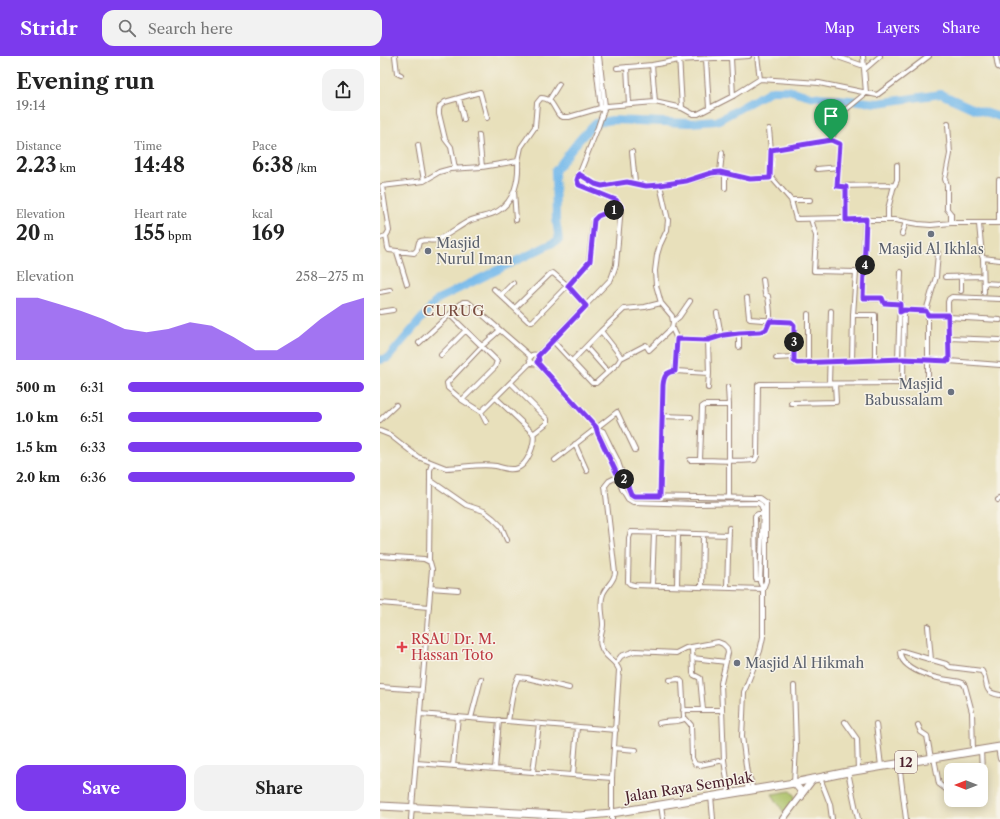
<!DOCTYPE html>
<html lang="en">
<head>
<meta charset="utf-8">
<style>
	body { margin:0; font-family:"Libre Caslon Text",serif; background:#f2f2f2; color:#222; height:100vh; display:flex; flex-direction:column; font-size:15px; white-space:nowrap }
	* { box-sizing:border-box; margin:0 }
	p { font-size:13px; color:#767676 }
	.icon { flex:none; width:22px; height:22px; fill:none; stroke:currentColor; stroke-width:2; stroke-linecap:round; stroke-linejoin:round }
	.map { position:relative; flex:1; overflow:hidden }
	.panel { display:flex; flex-direction:column; background:#fff; width:380px }
	.panel>* { flex:none }
	.needle { width:26px; rotate:270deg }
	.tools { position:absolute; left:564px; top:707px; display:grid; gap:8px }
	.tools a { display:grid; place-items:center; width:44px; height:44px; border-radius:8px; background:#fff; box-shadow:0 2px 10px #0003; font-size:20px }
	.pin { position:absolute; display:grid; place-items:center; width:34px; height:34px; color:#fff; margin:-41px -17px; border-radius:50% 50% 50% 0; rotate:-45deg; box-shadow:0 0 4px #0007 }
	.pin .icon { rotate:45deg }
	.km { position:absolute; width:20px; height:20px; margin:-10px; border-radius:50%; background:#222; color:#fff; font-size:11px; line-height:20px; text-align:center }
	.round { display:grid; place-items:center; flex:none; width:42px; height:42px; border-radius:12px; background:#f2f2f2 }
	.head { display:flex; align-items:center; justify-content:space-between; height:68px; padding:0 16px }
	h1 { font-size:22px; font-weight:700; line-height:30px }
	.figures { display:grid; grid-template-columns:repeat(3,1fr); gap:6px; height:68px; padding:4px 16px }
	.figures div { display:grid; align-content:center }
	.figures b { font-size:20px; font-weight:700 }
	.figures small { font-size:11px; font-weight:400 }
	.figures p { font-size:11px }
	.chart { height:112px; padding:8px 16px }
	.chart p { display:flex; justify-content:space-between }
	.chart svg { width:100%; height:72px; margin-top:4px; fill:#7c3aed; opacity:.7 }
	.cta { display:flex; gap:8px; margin-top:auto; padding:8px 16px }
	.cta a { flex:1; height:46px; border-radius:12px; background:#7c3aed; color:#fff; font-size:16px; font-weight:700; line-height:46px; text-align:center }
	.cta a+a { background:#f2f2f2; color:#222 }
	ul { padding:0 16px; list-style:none; font-size:13px }
	li { display:grid; grid-template-columns:64px 48px 1fr; align-items:center; height:30px }
	li i { height:10px; border-radius:5px; background:#7c3aed }
	header { display:flex; align-items:center; gap:24px; box-sizing:border-box; height:56px; padding:0 20px; background:#7c3aed; color:#fff }
	header strong { font-size:19px }
	nav { display:flex; gap:22px; margin-inline-start:auto; font-size:14px }
	.search { width:280px; height:36px; background:#f2f2f2; display:flex; align-items:center; gap:10px; box-sizing:border-box; padding:0 14px; border-radius:12px; color:#767676; font-size:15px }
	main { display:flex; flex:1; min-height:0 }
	.map>svg:first-child { display:block }
	.green { fill:#aac065; stroke:#7a7048 }
	.lines { fill:none; stroke-linecap:round; stroke-linejoin:round }
	.river { stroke:#74b9eb; stroke-width:8 }
	.street-casing { stroke:#998073; stroke-width:6 }
	.secondary-casing { stroke:#998073; stroke-width:8 }
	.primary-casing { stroke:#998073; stroke-width:9 }
	.street { stroke:#fff; stroke-width:4 }
	.secondary { stroke:#fff; stroke-width:6 }
	.primary { stroke:#fff; stroke-width:7 }
	.route-casing { stroke:#fff; stroke-width:8 }
	.route { stroke:#7c3aed; stroke-width:5 }
	.worship-dot { fill:#6b7280; stroke:#f7f3e8; stroke-width:1.5 }
	.health-dot { fill:#e0444e; stroke:#f7f3e8; stroke-width:1.5 }
	.labels { text-anchor:middle; dominant-baseline:central; stroke-width:3; stroke-linejoin:round; paint-order:stroke }
	.shield { fill:#f7f3e8; stroke:#7e5f64; stroke-width:1 }
	.shield-label { font-size:13px; font-weight:bold; fill:#4a1f2b }
	.worship-label { font-size:14px; fill:#5b616d; stroke:#f7f3e8; text-anchor:start }
	.health-label { font-size:14px; fill:#be3a42; stroke:#f7f3e8; text-anchor:start }
	.street-label { font-size:14px; fill:#4a1f2b; stroke:#f7f3e8 }
	.neighbourhood-label { font-size:15px; letter-spacing:1px; fill:#7a4e41; stroke:#f7f3e8 }
</style>
</head>
<body>
<header>
<strong>Stridr</strong>
<div class="search"><svg class="icon" aria-label="search" viewBox="0 0 24 24"><circle cx="10" cy="10" r="6"/><path d="M15 15l6 6"/></svg>Search here</div>
<nav><a>Map</a><a>Layers</a><a>Share</a></nav>
</header>
<main>
<section class="panel">
<div class="head"><div><h1>Evening run</h1><p>19:14</p></div><a class="round"><svg class="icon" aria-label="share" viewBox="0 0 24 24"><path d="M12 15V3M7 8l5-5 5 5M5 13v7h14v-7"/></svg></a></div>
<div class="figures">
<div><p>Distance</p><b>2.23<small> km</small></b></div>
<div><p>Time</p><b>14:48</b></div>
<div><p>Pace</p><b>6:38<small> /km</small></b></div>
</div>
<div class="figures">
<div><p>Elevation</p><b>20<small> m</small></b></div>
<div><p>Heart rate</p><b>155<small> bpm</small></b></div>
<div><p>kcal</p><b>169</b></div>
</div>
<div class="chart"><p><span>Elevation</span>258–275 m</p>
<svg viewBox="0 0 160 44" preserveAspectRatio="none"><path d="M0 44V6L10 6L20 10L30 14L40 19L50 25L60 27L70 25L80 21L90 23L100 30L110 38L120 38L130 30L140 19L150 10L160 6V44z"/></svg>
</div>
<ul>
<li><b>500 m</b>6:31<i style="width:100%"></i></li>
<li><b>1.0 km</b>6:51<i style="width:82%"></i></li>
<li><b>1.5 km</b>6:33<i style="width:99%"></i></li>
<li><b>2.0 km</b>6:36<i style="width:96%"></i></li>
</ul>
<div class="cta"><a>Save</a><a>Share</a></div>
</section>
<div class="map">
<svg width="620" height="763" viewBox="0 0 620 763">
	<rect width="100%" height="100%" fill="#f7f3e8"/>
	<filter id="ink" filterUnits="userSpaceOnUse"><feTurbulence type="fractalNoise" baseFrequency=".025" numOctaves="2"/><feDisplacementMap in="SourceGraphic" scale="8" xChannelSelector="R" yChannelSelector="G"/><feConvolveMatrix kernelMatrix="1 2 1 2 8 2 1 2 1" color-interpolation-filters="sRGB"/></filter>
	<filter id="wash" filterUnits="userSpaceOnUse"><feTurbulence type="fractalNoise" baseFrequency=".012" numOctaves="4" result="noise"/><feDisplacementMap in="SourceGraphic" scale="16" xChannelSelector="R" yChannelSelector="G"/><feGaussianBlur stdDeviation="0.9" result="paint"/><feColorMatrix in="noise" values="0 0 0 0 0 0 0 0 0 0 0 0 0 0 0 0 0 1.4 0 .05"/><feComposite in="paint" operator="in"/></filter>
	<g filter="url(#wash)">
		<rect width="100%" height="100%" fill="#e8e0bb"/>
		<path class="green" d="M410,735l4,4 1,4 -11,14 -12,-19z"/>
		<g class="lines">
			<path class="river" d="M0,304l8,-2 50,-59 121,-59 -3,-20 -1,-49 25,-32 15,-16 17,-3 78,3 27,-2 55,-31h16l22,6 68,7 63,-9 31,14 28,9"/>
		</g>
	</g>
	<g filter="url(#ink)">
		<g class="lines">
			<g class="street-casing">
				<path id="street" d="M15,0l2,17 4,2
					M215,0l6,53
					M299,0l3,52
					M377,0l3,23
					M455,0l29,10
					M483,0l3,37 -23,19 -12,28 9,4 -3,42 57,-1
					M616,0l2,11 2,1
					M351,2l2,38
					M326,3l3,49
					M272,9l3,37
					M247,11l2,37
					M237,12l35,-3 27,-5 70,-4
					M485,13l15,-13
					M79,42l5,22
					M169,44l10,-16
					M568,68l2,30 -5,25 2,6v24l4,5v9
					M389,73l2,21 -1,28
					M99,79l3,32
					M38,89l6,36
					M391,94l60,-10
					M252,96l3,31
					M75,112l-4,-21 -6,-8 -6,-25v-4l1,-4 5,-4 35,-10 7,26
					M437,113l22,-2
					M340,116l2,-19
					M345,116v16
					M199,118l16,10 7,2 25,-4 19,4 14,-1 26,-4 34,-9 30,7 20,-1
					M390,122h2l19,22 5,19 47,-1 12,2h40l23,4 13,1 20,-2h49
					M280,129l8,35 -1,10 -7,15 -3,10 -2,16 1,14 5,18 11,13 1,6 -1,6 5,11 -2,32c-9,2 -11,5 -12,14l-3,111
					M134,135l2,29
					M411,144h19
					M431,163l5,17 -2,35 42,1 -3,43 -1,46
					M485,163l-2,79 19,1 2,4 16,1
					M466,164v-33
					M508,164v-11l5,-20 4,-9v-15
					M619,167v-43
					M599,168l3,32 1,2 17,2
					M522,178l4,-12
					M6,180l2,12 1,2 25,3 3,-3 2,-8c5,-4 12,0 18,-2 11,-5 21,-13 32,-19 9,-4 21,-5 29,-10 17,-10 21,-32 20,-50
					M0,182l6,-2 3,-5 -7,-45 42,-5 15,-9 11,-3 32,-2 36,-6 3,-14 14,-20 2,-24 4,-5c11,0 12,9 18,17l4,2h6l38,-11 48,-4 27,6 11,6h5l35,-18 27,-17 59,4 58,12 52,-39
					M17,196l10,32
					M603,202l1,34
					M565,221l38,-1
					M604,227l16,1
					M114,233l34,32 4,1 57,-59 4,-40 2,-5 26,-11
					M581,235v-15
					M0,236l10,-2
					M121,239l12,-12
					M367,242l2,19 1,2 41,3 3,3v34l1,4 108,-4 46,2 51,4
					M135,252l35,-34 3,-1 15,13 18,20
					M524,254l22,1
					M546,255l2,4v61
					M546,255l10,-34 2,-24
					M0,256l13,-2
					M337,257l4,23
					M70,259l47,46 -2,6 -33,33
					M473,259h22v45
					M548,259h20
					M568,261l52,3
					M293,266l6,-5 11,-16
					M568,282l52,2
					M297,283l31,1 17,-5 14,-2 20,-1 7,-2c7,-10 3,-24 2,-34l-3,-2 -2,-15
					M172,284l40,43h4l22,-20 3,-5 -2,-4 -18,-23 23,-22 21,-2 16,-4
					M39,287l44,-41h5l63,55
					M206,291l22,25
					M359,291v-14
					M149.5 303a4.5 4.5 0 1 1 9 0a4.5 4.5 0 1 1-9 0Z
					M61,299l24,-24
					M157,300l74,-77 5,-14 5,-58 -5,-7 -37,-15 -2,-5 21,-53 7,-21 -6,-50
					M241,302l25,-13 3,5 23,-22
					M396,302l18,-1
					M518,303l3,-87
					M192,305l29,-30
					M569,305l-1,-59 1,-3 3,-2 48,2
					M157,307l61,66 5,2c5,10 9,19 14,28 4,10 9,32 17,37l125,2 7,5v78l-3,8v48l-3,14 -16,41 -1,24 -1,20 5,37 4,8 1,8
					M428,307v-49
					M295,315l34,2 -1,-33
					M131,327l36,36v4l-14,11
					M380,328l143,-1 1,-73
					M449,328l2,-73
					M348,331l1,18
					M328,332l1,-15
					M411,347l45,-1 -1,-18
					M101,356l50,-50
					M282,360l29,1
					M0,364l16,-15
					M106,366l-5,-10 -19,-12 -14,-12 -1,-5 35,-37 18,-16
					M218,373v5l20,42 4,13 6,10 5,3 63,2 62,-1 3,2 2,5 -3,72 3,7
					M0,375l10,4 28,22 28,11c16,0 33,-5 50,-2 7,2 15,5 22,2 7,-3 12,-13 14,-20 1,-5 3,-10 1,-15l-37,-35
					M195,388l12,27
					M175,404l62,-48 18,38
					M310,404h10
					M50,424l36,25 18,6 9,7 8,8 6,14
					M349,441v-92h-24l-3,2 -2,53c18,0 37,2 55,0l2,-4 1,-71
					M618,444l2,-1
					M349,479l-98,-3 -2,6 -1,44 2,2 4,1 129,4
					M0,500l44,3 6,3 2,7 -21,250
					M49,505l1,-81v-10l2,-6
					M380,523h-4l-1,-63 3,-2h4
					M272,530l2,-53
					M297,530l1,-52
					M322,531l1,-52
					M347,531l2,-59
					M50,532l28,2
					M0,547l49,4
					M548,570l3,34
					M312,591l1,26 1,2 6,3 3,32
					M313,602l33,4
					M236,607l5,-7 14,-5 41,2 10,-5 32,-6 5,2 4,4 1,5 -1,4 -6,26 3,77 5,33
					M290,624l9,-1 3,3 2,35 7,8 1,33 3,6 5,1 24,-5
					M414,630l2,61 -2,36
					M0,631l42,3
					M303,654h38
					M40,658l196,16
					M91,662l10,-39
					M128,665l6,-34 4,-10 9,1 42,10
					M465,666l12,17 1,31
					M279,667c9,-3 18,0 25,-4
					M496,668l5,42
					M538,669l3,7 6,4 4,22
					M618,691l2,12
					M234,692l22,2
					M601,694l1,21 2,2v15
					M593,695l-1,-39 -7,-26 -2,-3c-5,-2 -10,-2 -15,-3 -14,-2 -47,-10 -48,-28l2,-1 44,13 4,3 32,4c8,13 -1,21 18,24
					M554,702l5,26 9,7 3,1
					M36,707l196,15
					M519,707l7,56
					M73,710l5,-49
					M115,713l4,-49
					M153,716l6,-48
					M468,716l10,47
					M367,717l-1,8 2,9
					M193,719l4,-48
					M440,722l10,26 2,15
					M331,740l2,23
					M281,749l2,14
					M232,763v-41l7,-108c-3,-10 -15,-12 -18,-24 -3,-7 2,-14 2,-21 0,-11 -4,-21 0,-31 3,-8 11,-12 12,-21l-10,-87 4,-5 14,-7"/>
			</g>
			<g class="secondary-casing">
				<path id="secondary" d="M414,727l6,7 1,7
					M403,763l30,-40"/>
			</g>
			<g class="primary-casing">
				<path id="primary" d="M0,750l200,10 32,-3 182,-30 54,-11 152,-25"/>
			</g>
			<use href="#street" class="street"/>
			<use href="#secondary" class="secondary"/>
			<use href="#primary" class="primary"/>
		</g>
	</g>
	<g class="lines" filter="url(#ink)">
		<g class="route-casing">
			<path id="route" d="M451,84l9,4 -3,42 9,1v33l20,-1 -3,79h19l2,5 16,1v8l4,-2 22,1 2,4h20l1,46 -46,-2 -106,4 -3,-2v-36l-3,-3 -21,-1 -4,9 -6,2 -21,1 -15,2 -16,5 -31,-1 -2,32c-9,1 -11,5 -12,14l-3,111h-26l-3,-2 -8,-20 -5,2 -20,-42 -2,-7 -59,-65 2,-2 -1,-4 48,-50 -18,-20 22,-25 4,-41 4,-4 23,-9 -5,-7 -37,-15 -2,-5 2,-6 16,10 7,2 25,-4 19,4 14,-1 26,-4 25,-8 9,-1 30,7 20,-1 1,-28z"/>
		</g>
		<use href="#route" class="route"/>
	</g>
	<g class="worship-dot">
		<circle cx="551" cy="178" r="4"/>
		<circle cx="48" cy="195" r="4"/>
		<circle cx="571" cy="336" r="4"/>
		<circle cx="357" cy="607" r="4"/>
	</g>
	<path class="health-dot" d="M20 585h4v4h4v4h-4v4h-4v-4h-4v-4h4z"/>
	<g class="labels">
		<rect class="shield" x="515" y="695" width="22" height="22" rx="3"/>
		<g class="shield-label">
			<text x="526" y="706">12</text>
		</g>
		<g class="worship-label">
			<text x="56" y="187">Masjid<tspan x="56" dy="16">Nurul Iman</tspan></text>
			<text x="551" y="193" text-anchor="middle">Masjid Al Ikhlas</text>
			<text x="563" y="328" text-anchor="end">Masjid<tspan x="563" dy="16">Babussalam</tspan></text>
			<text x="365" y="607">Masjid Al Hikmah</text>
		</g>
		<g class="health-label">
			<text x="31" y="583">RSAU Dr. M.<tspan x="31" dy="16">Hassan Toto</tspan></text>
		</g>
		<g class="street-label">
			<text transform="translate(309 731) rotate(-9)">Jalan Raya Semplak</text>
		</g>
		<g class="neighbourhood-label">
			<text x="74" y="254">CURUG</text>
		</g>
	</g>
</svg>
<div class="tools">
<a><svg class="needle" viewBox="-14 -14 28 28"><path d="M0-13l5 13h-10z" fill="#e53935"/><path d="M0 13l5-13h-10z" fill="#767676"/></svg></a>
</div>
<div class="pin" style="left:451px;top:84px;background:#1e9e55"><svg class="icon" aria-label="arrive" viewBox="0 0 24 24"><path d="M6 21V4h12l-3 4 3 4H6"/></svg></div>
<b class="km" style="left:234px;top:154px">1</b>
<b class="km" style="left:244px;top:423px">2</b>
<b class="km" style="left:414px;top:286px">3</b>
<b class="km" style="left:485px;top:209px">4</b>
</div>
</main>
</body>
</html>
